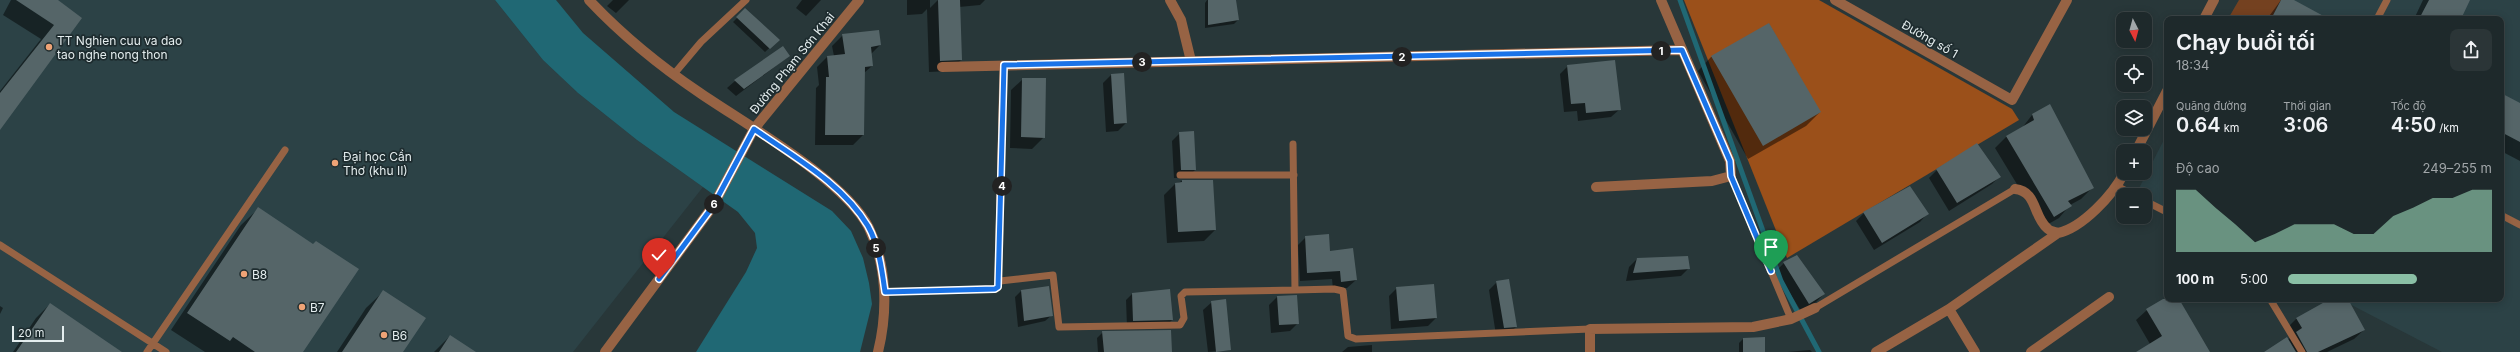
<!DOCTYPE html>
<html lang="vi">
<head>
<meta charset="utf-8">
<style>
	body { margin:0; font-family:Inter,sans-serif; background:#2b3537; color:#f1f3f6; height:100vh; display:flex; flex-direction:column; font-size:15px; white-space:nowrap }
	* { box-sizing:border-box; margin:0 }
	p { font-size:13px; color:#a1a6a9 }
	.icon { flex:none; width:22px; height:22px; fill:none; stroke:currentColor; stroke-width:2; stroke-linecap:round; stroke-linejoin:round }
	.map { position:relative; flex:1; overflow:hidden }
	.details { position:absolute; left:2164px; top:16px; width:340px; height:286px; display:flex; flex-direction:column; background:#1e292b; border-radius:8px; box-shadow:0 2px 10px #0003,0 0 0 1px #3c4547 }
	.details>* { flex:none }
	.needle { width:26px; rotate:174deg }
	.tools { position:absolute; left:2116px; top:12px; display:grid; gap:8px }
	.tools a { display:grid; place-items:center; width:36px; height:36px; border-radius:8px; background:#1e292b; box-shadow:0 2px 10px #0003,0 0 0 1px #3c4547; font-size:20px }
	.scale { position:absolute; left:12px; bottom:10px; width:52px; box-sizing:border-box; padding-left:4px; border:2px solid #e4edee; border-top:0; font-size:11px; line-height:14px; white-space:nowrap; color:#e4edee; -webkit-text-stroke:3px #1e2c2f; paint-order:stroke }
	.pin { position:absolute; display:grid; place-items:center; width:34px; height:34px; color:#fff; margin:-41px -17px; border-radius:50% 50% 50% 0; rotate:-45deg; box-shadow:0 0 4px #0007 }
	.pin .icon { rotate:45deg }
	.km { position:absolute; width:20px; height:20px; margin:-10px; border-radius:50%; background:#222; color:#fff; font-size:11px; line-height:20px; text-align:center }
	.round { display:grid; place-items:center; flex:none; width:42px; height:42px; border-radius:8px; background:#2b3537 }
	.overview { display:flex; align-items:center; justify-content:space-between; height:68px; padding:0 12px }
	h1 { font-size:22px; font-weight:600; line-height:30px }
	.stats { display:grid; grid-template-columns:repeat(3,1fr); gap:6px; height:68px; padding:4px 12px }
	.stats div { display:grid; align-content:center }
	.stats b { font-size:20px; font-weight:600 }
	.stats small { font-size:11px; font-weight:400 }
	.stats p { font-size:11px }
	.chart { height:112px; padding:8px 12px }
	.chart p { display:flex; justify-content:space-between }
	.chart svg { width:100%; height:72px; margin-top:4px; fill:#8abfa5; opacity:.7 }
	ul { padding:0 12px; list-style:none; font-size:13px }
	li { display:grid; grid-template-columns:64px 48px 1fr; align-items:center; height:30px }
	li i { height:10px; border-radius:5px; background:#8abfa5 }
	.map>svg:first-child { display:block }
	.built { fill:#2c4246 }
	.green { fill:#744120 }
	.forest { fill:#9b501a }
	.water { fill:#206874 }
	.shadow { fill:#0007 }
	.lines { fill:none; stroke-linecap:round; stroke-linejoin:round }
	.stream { stroke:#206874; stroke-width:5 }
	.building { fill:#556568 }
	.service { stroke:#976344; stroke-width:7 }
	.minor { stroke:#976344; stroke-width:10 }
	.route-casing { stroke:#fff; stroke-width:8 }
	.route { stroke:#1a73e8; stroke-width:5 }
	.poi-dot { fill:#efa376; stroke:#1e2c2f; stroke-width:1.5 }
	.labels { text-anchor:middle; dominant-baseline:central; stroke-width:3.5; stroke-linejoin:round; paint-order:stroke }
	.street-label { font-size:12px; fill:#e4edee; stroke:#1e2c2f }
	.poi-label { font-size:12px; fill:#e4edee; stroke:#1e2c2f; text-anchor:start }
</style>
</head>
<body>
<div class="map">
<svg width="2520" height="352" viewBox="0 0 2520 352">
	<rect width="100%" height="100%" fill="#283739"/>
	<path class="built" d="M0,0h495l48,60 35,33 59,47 66,47 -130,165h-573z
		M2239,0h281v352h-78l-102,-53h161v-280h-273z
		M2167,134v76l-22,-12v-3l-9,-1z"/>
	<path class="green" d="M2239,0h42l-10,19h-43z"/>
	<path class="forest" d="M1684,0h135l193,109 7,11 -232,138z"/>
	<path class="water" d="M495,0h61l27,33 91,79 158,99 19,20 12,27 6,25 3,21 -12,48h-164l50,-80 11,-24 -2,-15 -17,-21 -101,-72 -59,-47 -35,-33z"/>
	<path class="shadow" d="M11,0h46l23,18 -80,110v-37l41,-52 -38,-24z
		M613,0h16l-13,13 -9,-7z
		M802,0h19l-15,16 -10,-8z
		M907,0h23v8l8,-8h47l-5,5 -21,2 2,53 -11,11 -21,1 -2,-63 -5,5 -15,1z
		M1207,0h28l3,20 -4,4 -29,4v-25z
		M2281,0h11l34,19h-59z
		M2423,0h46l-9,19h-46z
		M745,10l33,30 -13,12 -32,-30z
		M1769,24l51,88 -14,14 -58,33 -50,-88 13,-14z
		M843,35l37,10 -9,9 1,12 -8,7 -1,62 -10,10h-38l1,-57 3,-3 -2,-18 10,-10 7,-1 -2,-10z
		M789,56l-53,40 -9,-8 8,-7z
		M1568,66l52,43 -9,8 -33,4 -1,-10 -13,1 -4,-38z
		M1123,74l3,49 -8,8 -12,1 -3,-49 8,-8z
		M1023,79l21,58 -12,12 -22,-1 1,-58z
		M2501,95l19,9v57l-19,-10z
		M2050,106l42,82 -11,11 -11,6 -11,13 -16,9 -48,-79 12,-12 15,-8 10,-13z
		M1180,133l15,37 -8,8h-13l-2,-37z
		M1937,170l63,6 -8,8 -43,27 -20,-33z
		M1182,181l33,49 -11,11 -37,2 -3,-48 11,-11z
		M258,209l54,36 -10,107h-97l-34,-22 70,-105z
		M1864,213l63,1 -7,8 -46,28 -18,-29z
		M1306,237l23,15 27,28 -9,8 -14,1 -1,-10 -32,2 -2,-36z
		M1637,259l52,9 -8,8 -55,5 3,-14z
		M1784,263l40,31 -8,8 -15,9 -25,-40z
		M1497,282l19,45 -8,8h-12l-7,-45z
		M1397,288l39,30 -8,8 -37,3 -2,-33z
		M1021,291l31,24 -7,6 -27,6 -3,-30z
		M383,292l19,60h-65l29,-44z
		M1132,294l40,26 -6,6 -39,1 -1,-27z
		M1277,297l21,26 -8,8 -19,2 -2,-28z
		M2167,298l11,1 31,53h-71l12,-8 -14,-24 11,-10z
		M2332,299h15l17,31 -10,9 -27,13h-61l26,-15 -5,-9 10,-10z
		M1225,300l5,50 -22,2 -5,-42 9,-8z
		M50,304l71,48h-108l23,-34z
		M0,306l3,2 -3,6z
		M1103,332l68,20h-73l-1,-14z
		M450,336l24,16h-40z
		M1764,338l-1,14h-24v-9l4,-4z
		M1372,345v7h-30l6,-5z
		M1810,350l2,2h-25z"/>
	<g class="lines">
		<path class="stream" d="M1680,0l101,281 38,71"/>
	</g>
	<path class="building" d="M16,0h42l24,18 -82,112v-37l54,-68z
		M938,0h22l2,60 -22,1z
		M1208,0h28l3,20 -31,5z
		M2281,0h13l35,19h-58z
		M2429,0h41l-9,19h-42z
		M745,8l35,32 -10,9 -34,-32z
		M1769,23l52,89 -58,34 -52,-90z
		M879,30l2,15 -10,2 2,19 -8,1 -1,68h-39l1,-58h3l-2,-21 18,-2 -3,-20z
		M783,46l7,10 -46,33 -10,-9z
		M1615,60l6,50 -35,3 -1,-10 -14,1 -4,-39z
		M1124,73l3,50 -13,1 -3,-50z
		M1022,78h24l-1,60 -24,-1z
		M2501,93l19,10v39l-19,-10z
		M2050,104l44,84 -26,13 4,5 -18,11 -48,-81 28,-16 -2,-6z
		M1194,131l2,39h-15l-2,-38z
		M1977,143l24,34 -44,26 -21,-34z
		M1182,180h31l3,50 -38,2 -3,-49 7,-1z
		M1910,186l19,28 -47,29 -19,-31z
		M258,207l55,37 3,-3 43,28 -56,83h-48l-22,-15 -3,4 -43,-28z
		M1329,234l1,17 23,-3 4,32 -16,2 -1,-11 -33,2 -2,-37z
		M1797,255l28,39 -16,10 -26,-42z
		M1688,256l2,13 -57,4 4,-15z
		M1509,279l8,48 -13,1 -8,-47z
		M1434,284l3,34 -38,3 -3,-34z
		M1049,286l4,30 -29,5 -3,-31z
		M1170,289l3,31 -40,1 -1,-28z
		M383,290l43,28 -23,34h-61z
		M1297,295l2,29 -20,1 -2,-29z
		M1226,299l5,51 -15,2 -5,-51z
		M2163,299h16l31,53h-74l26,-16 -16,-27z
		M2330,299h18l17,31 -47,22h-11l-11,-20 6,-4 -6,-10z
		M50,303l72,49h-106z
		M1171,330l1,22h-68l-2,-21z
		M450,335l26,17h-37z
		M1765,337v15h-22v-14z
		M2287,337l9,15h-32z"/>
	<g class="lines">
		<path class="service" d="M2377,19l10,-19
			M674,74l27,-32 45,-42
			M1293,144l2,146 39,-1 9,2 5,45 8,3 234,-10
			M1180,175h114
			M1731,176l60,143
			M2117,186l17,9
			M2145,201l22,11
			M2501,215l19,10
			M0,245l166,107
			M1000,281l53,-6 6,52 121,-2 4,-7 -3,-22 4,-4 110,-2
			M885,292l110,-3 3,-2 5,-222
			M2270,299l32,53
			M1815,308l200,-119
			M147,352l138,-202"/>
		<path class="minor" d="M589,0c33,35 71,66 111,93 45,31 145,87 169,135 18,38 19,83 9,124
			M1170,0l11,20 10,41
			M1835,0l177,100 55,-100
			M2204,19l10,-19
			M942,67l740,-17
			M2136,151l31,-60
			M1596,187l116,-6 19,-5 -1,-15 -69,-161
			M2015,189c22,2 18,27 32,39 2,3 8,4 11,5 24,-5 55,-38 66,-60
			M1949,309l26,43
			M605,352l108,-146 41,-77 105,-129
			M1590,352v-23l163,-2 38,-8 24,-11
			M1876,352l73,-43 109,-76
			M2031,352l78,-55"/>
	</g>
	<g class="lines">
		<g class="route-casing">
			<path id="route" d="M659,279l54,-73 41,-77c40,28 89,55 114,97 11,20 14,44 17,66l110,-3 3,-2 6,-222 678,-15 48,111 1,15 40,95"/>
		</g>
		<use href="#route" class="route"/>
	</g>
	<g class="poi-dot">
		<circle cx="49" cy="47" r="4"/>
		<circle cx="335" cy="163" r="4"/>
		<circle cx="244" cy="274" r="4"/>
		<circle cx="302" cy="307" r="4"/>
		<circle cx="384" cy="335" r="4"/>
	</g>
	<g class="labels">
		<g class="street-label">
			<text transform="translate(1930 39) rotate(30)">Đường số 1</text>
			<text transform="translate(792 63) rotate(-51)">Đường Phạm Sơn Khai</text>
		</g>
		<g class="poi-label">
			<text x="57" y="40">TT Nghien cuu va dao<tspan x="57" dy="14">tao nghe nong thon</tspan></text>
			<text x="343" y="156">Đại học Cần<tspan x="343" dy="14">Thơ (khu II)</tspan></text>
			<text x="252" y="274">B8</text>
			<text x="310" y="307">B7</text>
			<text x="392" y="335">B6</text>
		</g>
	</g>
</svg>
<div class="tools">
<a><svg class="needle" viewBox="-14 -14 28 28"><path d="M0-13l5 13h-10z" fill="#e53935"/><path d="M0 13l5-13h-10z" fill="#a1a6a9"/></svg></a>
<a><svg class="icon" aria-label="locate" viewBox="0 0 24 24"><circle cx="12" cy="12" r="6"/><path d="M12 2v4M12 18v4M2 12h4M18 12h4"/></svg></a>
<a><svg class="icon" aria-label="layers" viewBox="0 0 24 24"><path d="M12 4l9 5-9 5-9-5zM3 14l9 5 9-5"/></svg></a>
<a>+</a>
<a>−</a>
</div>
<div class="scale">20 m</div>
<div class="pin" style="left:1771px;top:271px;background:#1e9e55"><svg class="icon" aria-label="arrive" viewBox="0 0 24 24"><path d="M6 21V4h12l-3 4 3 4H6"/></svg></div>
<div class="pin" style="left:659px;top:279px;background:#d93025"><svg class="icon" aria-label="check" viewBox="0 0 24 24"><path d="M5 12l5 5 9-10"/></svg></div>
<b class="km" style="left:1661px;top:51px">1</b>
<b class="km" style="left:1402px;top:57px">2</b>
<b class="km" style="left:1142px;top:62px">3</b>
<b class="km" style="left:1002px;top:186px">4</b>
<b class="km" style="left:876px;top:248px">5</b>
<b class="km" style="left:714px;top:204px">6</b>
<section class="details">
<div class="overview"><div><h1>Chạy buổi tối</h1><p>18:34</p></div><a class="round"><svg class="icon" aria-label="share" viewBox="0 0 24 24"><path d="M12 15V3M7 8l5-5 5 5M5 13v7h14v-7"/></svg></a></div>
<div class="stats">
<div><p>Quãng đường</p><b>0.64<small> km</small></b></div>
<div><p>Thời gian</p><b>3:06</b></div>
<div><p>Tốc độ</p><b>4:50<small> /km</small></b></div>
</div>
<div class="chart"><p><span>Độ cao</span>249–255 m</p>
<svg viewBox="0 0 160 44" preserveAspectRatio="none"><path d="M0 44V6L10 6L20 17L30 27L40 38L50 33L60 27L70 27L80 27L90 33L100 33L110 22L120 17L130 11L140 11L150 6L160 6V44z"/></svg>
</div>
<ul>
<li><b>100 m</b>5:00<i style="width:63%"></i></li>
</ul>
</section>
</div>
</body>
</html>
